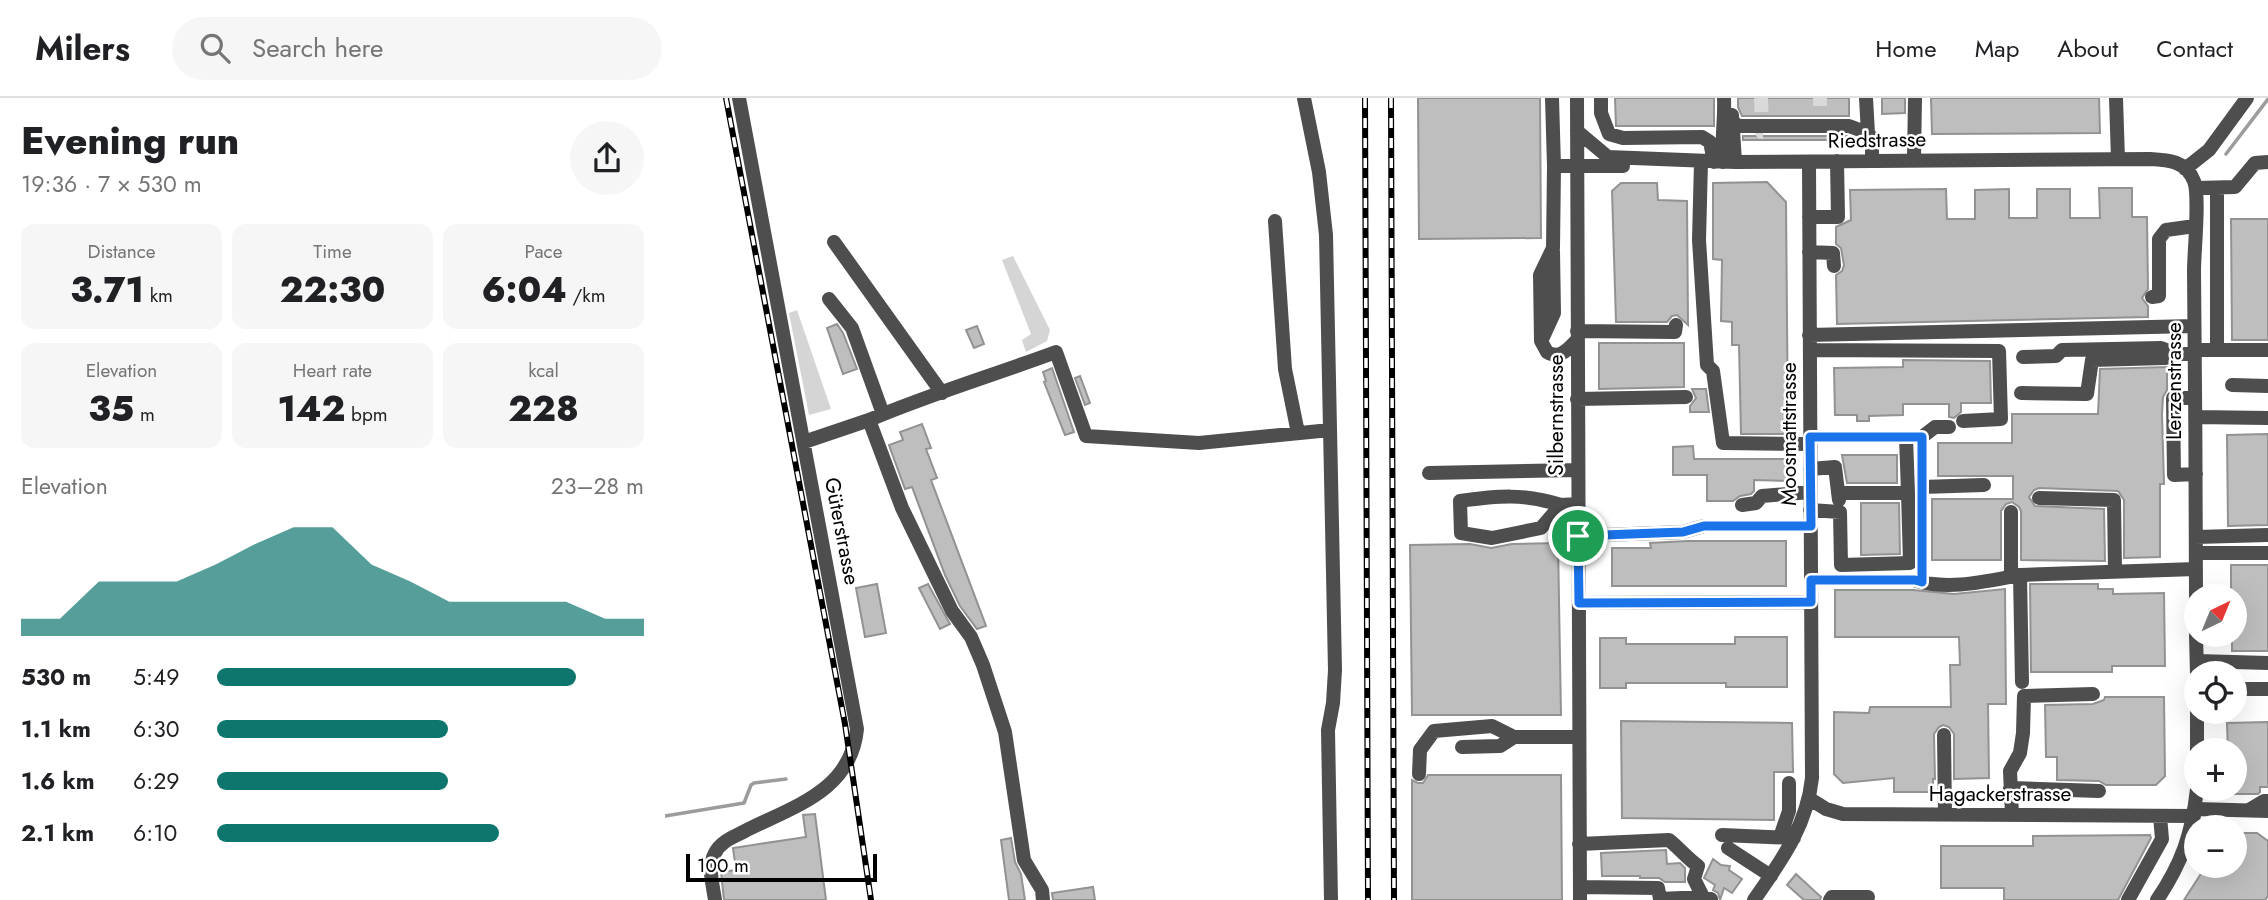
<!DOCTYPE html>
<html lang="en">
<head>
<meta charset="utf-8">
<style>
	body { margin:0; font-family:Jost,sans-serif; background:#f6f6f6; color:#202124; height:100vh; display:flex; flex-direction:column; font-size:26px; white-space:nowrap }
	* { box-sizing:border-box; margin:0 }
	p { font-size:23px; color:#757577 }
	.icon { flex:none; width:38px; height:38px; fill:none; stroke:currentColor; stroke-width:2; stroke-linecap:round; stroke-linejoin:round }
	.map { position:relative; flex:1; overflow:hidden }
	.panel { display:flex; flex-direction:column; background:#fff; width:665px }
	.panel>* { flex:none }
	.needle { width:46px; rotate:43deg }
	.tools { position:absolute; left:1519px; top:486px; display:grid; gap:14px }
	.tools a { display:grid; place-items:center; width:63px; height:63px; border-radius:50%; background:#fff; box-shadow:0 7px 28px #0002; font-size:35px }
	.scale { position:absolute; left:21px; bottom:18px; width:191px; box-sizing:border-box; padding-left:7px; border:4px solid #000; border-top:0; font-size:19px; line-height:24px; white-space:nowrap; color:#000; -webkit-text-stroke:5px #fff; paint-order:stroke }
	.pin { position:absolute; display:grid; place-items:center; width:60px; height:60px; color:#fff; margin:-30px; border:4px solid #fff; border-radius:50%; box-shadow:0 2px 7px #0007 }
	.round { display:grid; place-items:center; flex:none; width:74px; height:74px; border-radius:37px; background:#f6f6f6 }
	.overview { display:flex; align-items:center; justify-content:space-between; height:119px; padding:0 21px }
	h1 { font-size:38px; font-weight:800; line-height:52px }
	.metrics { display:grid; grid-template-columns:repeat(3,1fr); gap:10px; height:119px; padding:7px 21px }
	.metrics div { display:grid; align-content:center; border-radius:14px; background:#f6f6f6; text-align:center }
	.metrics b { font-size:35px; font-weight:800 }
	.metrics small { font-size:19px; font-weight:400 }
	.metrics p { font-size:19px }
	.chart { height:196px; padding:14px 21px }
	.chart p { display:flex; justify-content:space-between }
	.chart svg { width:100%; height:126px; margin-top:7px; fill:#0f766e; opacity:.7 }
	ul { padding:0 21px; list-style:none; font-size:23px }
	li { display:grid; grid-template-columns:112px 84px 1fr; align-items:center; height:52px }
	li i { height:18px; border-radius:9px; background:#0f766e }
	header { display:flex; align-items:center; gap:42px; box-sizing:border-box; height:98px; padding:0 35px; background:#fff; border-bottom:2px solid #e0e0e0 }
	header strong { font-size:33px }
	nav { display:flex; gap:38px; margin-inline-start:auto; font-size:24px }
	.search { width:490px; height:63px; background:#f6f6f6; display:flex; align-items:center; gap:18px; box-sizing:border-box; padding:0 24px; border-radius:38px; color:#757577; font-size:26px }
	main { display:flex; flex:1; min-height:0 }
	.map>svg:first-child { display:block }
	.green { fill:#d5d5d5 }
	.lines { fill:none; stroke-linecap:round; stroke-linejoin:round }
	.stream { stroke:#9c9c9c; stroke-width:3.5 }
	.building { fill:#bebebe; stroke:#929292; stroke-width:2 }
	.minor-tunnel { stroke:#d9d9d9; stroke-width:14; stroke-dasharray:14 7; stroke-linecap:butt }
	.minor { stroke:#4e4e4e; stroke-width:14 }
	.rail-casing { stroke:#000; stroke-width:6 }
	.rail { stroke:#fff; stroke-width:3.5; stroke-dasharray:10; stroke-linecap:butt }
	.route-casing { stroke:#fff; stroke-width:14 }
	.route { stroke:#1a73e8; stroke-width:9 }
	.labels { text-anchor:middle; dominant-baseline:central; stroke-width:5; stroke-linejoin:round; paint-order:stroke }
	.street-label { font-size:21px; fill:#000; stroke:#fff }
</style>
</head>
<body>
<header>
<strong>Milers</strong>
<div class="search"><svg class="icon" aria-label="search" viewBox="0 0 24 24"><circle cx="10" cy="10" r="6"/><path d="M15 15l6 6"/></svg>Search here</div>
<nav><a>Home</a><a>Map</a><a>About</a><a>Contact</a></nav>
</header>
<main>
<section class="panel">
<div class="overview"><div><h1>Evening run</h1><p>19:36 · 7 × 530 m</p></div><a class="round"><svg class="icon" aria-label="share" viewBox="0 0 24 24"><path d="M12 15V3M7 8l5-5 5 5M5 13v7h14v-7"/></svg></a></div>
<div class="metrics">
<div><p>Distance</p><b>3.71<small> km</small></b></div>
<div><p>Time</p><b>22:30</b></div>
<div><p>Pace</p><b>6:04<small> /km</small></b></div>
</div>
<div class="metrics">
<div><p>Elevation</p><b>35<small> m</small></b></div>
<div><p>Heart rate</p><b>142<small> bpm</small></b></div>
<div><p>kcal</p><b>228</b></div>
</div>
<div class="chart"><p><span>Elevation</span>23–28 m</p>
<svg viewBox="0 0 160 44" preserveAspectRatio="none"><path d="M0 44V38L10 38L20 25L30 25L40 25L50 19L60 12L70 6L80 6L90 19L100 25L110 32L120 32L130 32L140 32L150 38L160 38V44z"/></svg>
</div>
<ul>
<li><b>530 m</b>5:49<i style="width:84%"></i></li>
<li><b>1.1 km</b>6:30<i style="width:54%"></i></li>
<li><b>1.6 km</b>6:29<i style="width:54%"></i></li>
<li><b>2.1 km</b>6:10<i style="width:66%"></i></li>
</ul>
</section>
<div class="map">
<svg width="1603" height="802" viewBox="0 0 1603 802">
	<rect width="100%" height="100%" fill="#fff"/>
	<path class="green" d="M348,158l37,74 -3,11 -21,11 -4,-12 9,-6 -29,-74z
		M132,212l34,99 -22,6 -20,-102z"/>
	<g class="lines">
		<path class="stream" d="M1561,56l42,-55
			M0,718l79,-13 7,-18 3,-2 32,-4"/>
	</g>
	<path class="building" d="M753,0h122l1,140 -122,1z
		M950,0h99v28h-98z
		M1073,0h111v18h-107l-4,-9z
		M1217,0h23v15l-23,1z
		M1266,0h168l1,35 -168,1z
		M1078,38h104l2,4h-106z
		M1102,84l19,20 2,232h-47l-2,-89h-7v-23l-11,-1 1,-61 -9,-1v-76z
		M956,85h36l1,17 29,1 1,124 -11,-10 -5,1 -5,6h-51l-4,-131z
		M1434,90h33v29h15l1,72 -6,9 6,8v11l-311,7 -1,-49 6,-4 2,-6 -3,-17 -5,-4v-17l15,-7 -1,-30 96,-1 1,30h28v-29l34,-1v29h28v-29h33v29h30z
		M1566,121h37v121h-36z
		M172,226l6,9 14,36 -14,5 -16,-46z
		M312,228l7,18 -10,4 -8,-18z
		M934,245h85v44l-85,2z
		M1238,262l87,1 1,42h-30v9l-7,6 -5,-1v-13h-46v11l-34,1v5h-12v-6h-22l-1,-47 69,-1z
		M1502,269v23l-4,7 -1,17 2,70h-4v73l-36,1v-58l-6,-9 -79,-3 -5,2 -5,7 6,9 69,3 1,52 -84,-1v-49l-2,-4 -7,-5 -6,2 -5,7v49h-69v-61h81v-23h-75v-33h74v-29h86l2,-45z
		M387,270l22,64 -9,3 -21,-53 2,-1 -3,-9z
		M415,278l10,27 -5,2 -10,-27z
		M1027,291h14l3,23h-19v-6l6,-8z
		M257,326l9,24 -5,1 11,29 -6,2 55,146 -9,3 -17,-23 -15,-31 -33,-88 -7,2 -16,-44 14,-5 -3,-8z
		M1603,336v91l-40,1 -1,-91z
		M1028,348l1,13h93v22l-33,-1v11l-3,3 -11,2 -7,5h-26v-26h-34v-28z
		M1177,357h55v28h-50z
		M1196,405h38l1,51 -39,1z
		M1022,443h99v45h-174v-38h39l-1,-5z
		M893,445l3,172h-149l-2,-170 60,-1 21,4 21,-4z
		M1566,467h37v86h-36v-16h3v-38h-4z
		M212,486l9,49 -21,4 -9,-49z
		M263,486l22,40 -10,5 -21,-41z
		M1365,486h68v5h15v5l51,-1 1,73h-53v6h-81z
		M1340,491l1,115h-18l1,74 -35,1v-45l-5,-7 -6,-2 -4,2 -5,7 1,45h-2v13h-39v-14l-51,5 -9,-9v-62l35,1 1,-6h81l-1,-42h10l-1,-28h-124v-47h78l41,4z
		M1070,539h52v50h-61v-4h-100v5h-26v-50h26v6h109z
		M1440,599h59l1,79 -9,9h-50l-7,-4 -42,-1v-23h-11l-1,-52 48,-1 11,-4z
		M956,623l171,2 1,49h-19v48l-152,-2z
		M1603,624v65h-8v5l-2,2h-23v-43h-7l-1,-28z
		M763,677h133l1,125h-150v-120l6,3h5z
		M150,716l11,86h-102l-3,-28 15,-2 -3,-22 73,-11 -3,-22z
		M1570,735h22l11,8v55l-3,4h-81l22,-34h29z
		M1485,737l1,3 -33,62h-114v-12h-63v-42h92v-10z
		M346,740l4,24 6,12 4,26h-16l-8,-60z
		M1001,752l1,14 13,-1 5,5v14h-20l-6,-4h-19v-2h-38l-1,-23z
		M1048,761l8,6 9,1 -1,4 13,9 -10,14 -8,-5 -4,12 -2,-7 -5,-3 2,-5 -11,-7z
		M1131,776l25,23 -1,3h-16l-17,-15z
		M428,789l2,13h-42l-1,-7z"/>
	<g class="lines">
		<path class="minor-tunnel" d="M1096,0l1,34h6
			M1155,0v8"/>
		<path class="minor" d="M639,0l15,74 7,63 9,435 -2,33 -5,27 3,170
			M887,0l2,68
			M912,0l3,802
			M936,0v15l8,21 14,4 79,-1 8,5 4,20
			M1201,0l2,35 4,5v23
			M1451,0l2,61
			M1067,17l3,47
			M1067,23l6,5h111l19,7
			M912,33l31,26 127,5 415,-3c19,1 36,2 44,22 6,15 0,71 0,90 1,109 2,217 2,326
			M1249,61l1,-61
			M1036,64l-2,78 8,125 6,6 10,72 87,1
			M1058,64c-2,-22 2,-42 1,-64
			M1520,71l24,-19 38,-52
			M1531,90l39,-1 20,-24 13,-1
			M1144,119h29l-1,-56
			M610,123l10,148 13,64
			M169,144l108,151
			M1144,154l24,1 1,13
			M1487,199l7,-1v-57l7,-9 29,-4
			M164,201l23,29 31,86
			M912,233l98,1 1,-7
			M1144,237l385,-9
			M878,239l11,-24 -1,-62
			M912,242c-9,9 -17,20 -30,12l-6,-11 -1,-66 13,-27 1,-82h69
			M1145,252l189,1 2,68 -38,2
			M1530,252h73
			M1552,252v-162
			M1358,259l33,-1 6,-6 99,-2 16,6
			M1567,287l36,1
			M1356,295l66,1 5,-34 73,-2 13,-4h17
			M1530,300h-22l1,77 22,-1
			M912,301l109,-2
			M1530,319l73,1
			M204,322c61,-26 125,-45 187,-68l30,84 113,7 131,-13
			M1145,339h112v145
			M1241,339l2,56
			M1257,339l13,-10h14
			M139,344l65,-22 33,88 50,103 19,26 12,28 22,67 19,128 18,30 1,10
			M1145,371l25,-2 4,33
			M764,375l148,-3
			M1257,389l62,-2
			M1374,400l75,2 1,72
			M896,407c-37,-12 -64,-9 -101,-4l1,32 31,5 49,-10 20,-23 16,-1
			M1077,407l14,-2 6,-7 48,-4
			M1145,412l30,2 1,53 69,-2 -2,-70h-70
			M1346,414v65
			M913,438l105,-4 21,-6h107
			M1531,439l72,-2
			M1531,455h72
			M1146,482h103c34,11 73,1 106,-5
			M914,505l232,-1
			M1531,537l1,39
			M1532,563l71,2
			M1357,584l-2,-107 176,-6
			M1570,591h33
			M1532,614v39
			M1279,637l1,80
			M797,649l38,-1 14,-9h65
			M754,676l1,-24 14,-19 58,-5 22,11
			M1345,690l89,3
			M1145,701l16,10 17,5 351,2
			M1530,711l73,2
			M1584,712l15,-9h4
			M1347,717l-2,-44 10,-18 3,-20 1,-37 69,-2
			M1057,737l72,3
			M1115,739l9,-26v-28
			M914,746l90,-4c11,9 18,18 29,26l-4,13 9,18
			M1063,750l43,28
			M915,789l78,1 2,11 43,-2 8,2
			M50,802c-2,-15 -8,-33 0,-47 6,-12 19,-16 30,-22 49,-25 106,-40 112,-102l-118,-631
			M1089,802c27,-39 53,-74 58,-122l-3,-616
			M1165,802l2,-3h36
			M1463,802l34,-61 -2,-23
			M1492,802c25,-37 35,-66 40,-111"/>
		<g class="rail-casing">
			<path id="rail" d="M61,0l119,626 26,176
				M700,0l3,802
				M726,0l3,802"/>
		</g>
		<use href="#rail" class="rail"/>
	</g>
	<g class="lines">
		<g class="route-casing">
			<path id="route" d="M1145,339h112v145l-7,-2h-104v22l-232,1 -1,-67 105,-4 21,-6h107z"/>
		</g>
		<use href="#route" class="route"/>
	</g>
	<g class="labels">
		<g class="street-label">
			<text transform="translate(1212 42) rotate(-1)">Riedstrasse</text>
			<text transform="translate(1509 283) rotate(-90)">Lerzenstrasse</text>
			<text transform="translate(891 317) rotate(-90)">Silbernstrasse</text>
			<text transform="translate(1124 336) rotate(-90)">Moosmattstrasse</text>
			<text transform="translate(177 433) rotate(79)">Güterstrasse</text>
			<text x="1335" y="696">Hagackerstrasse</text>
		</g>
	</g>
</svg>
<div class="tools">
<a><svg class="needle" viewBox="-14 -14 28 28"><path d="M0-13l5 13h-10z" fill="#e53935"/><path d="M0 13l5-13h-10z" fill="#757577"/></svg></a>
<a><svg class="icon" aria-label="locate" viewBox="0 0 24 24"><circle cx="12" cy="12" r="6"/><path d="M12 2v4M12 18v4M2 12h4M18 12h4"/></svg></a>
<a>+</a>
<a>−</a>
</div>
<div class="scale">100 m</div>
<div class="pin" style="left:913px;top:438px;background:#1e9e55"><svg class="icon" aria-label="arrive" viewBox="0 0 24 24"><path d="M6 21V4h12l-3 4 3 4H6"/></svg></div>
</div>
</main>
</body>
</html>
